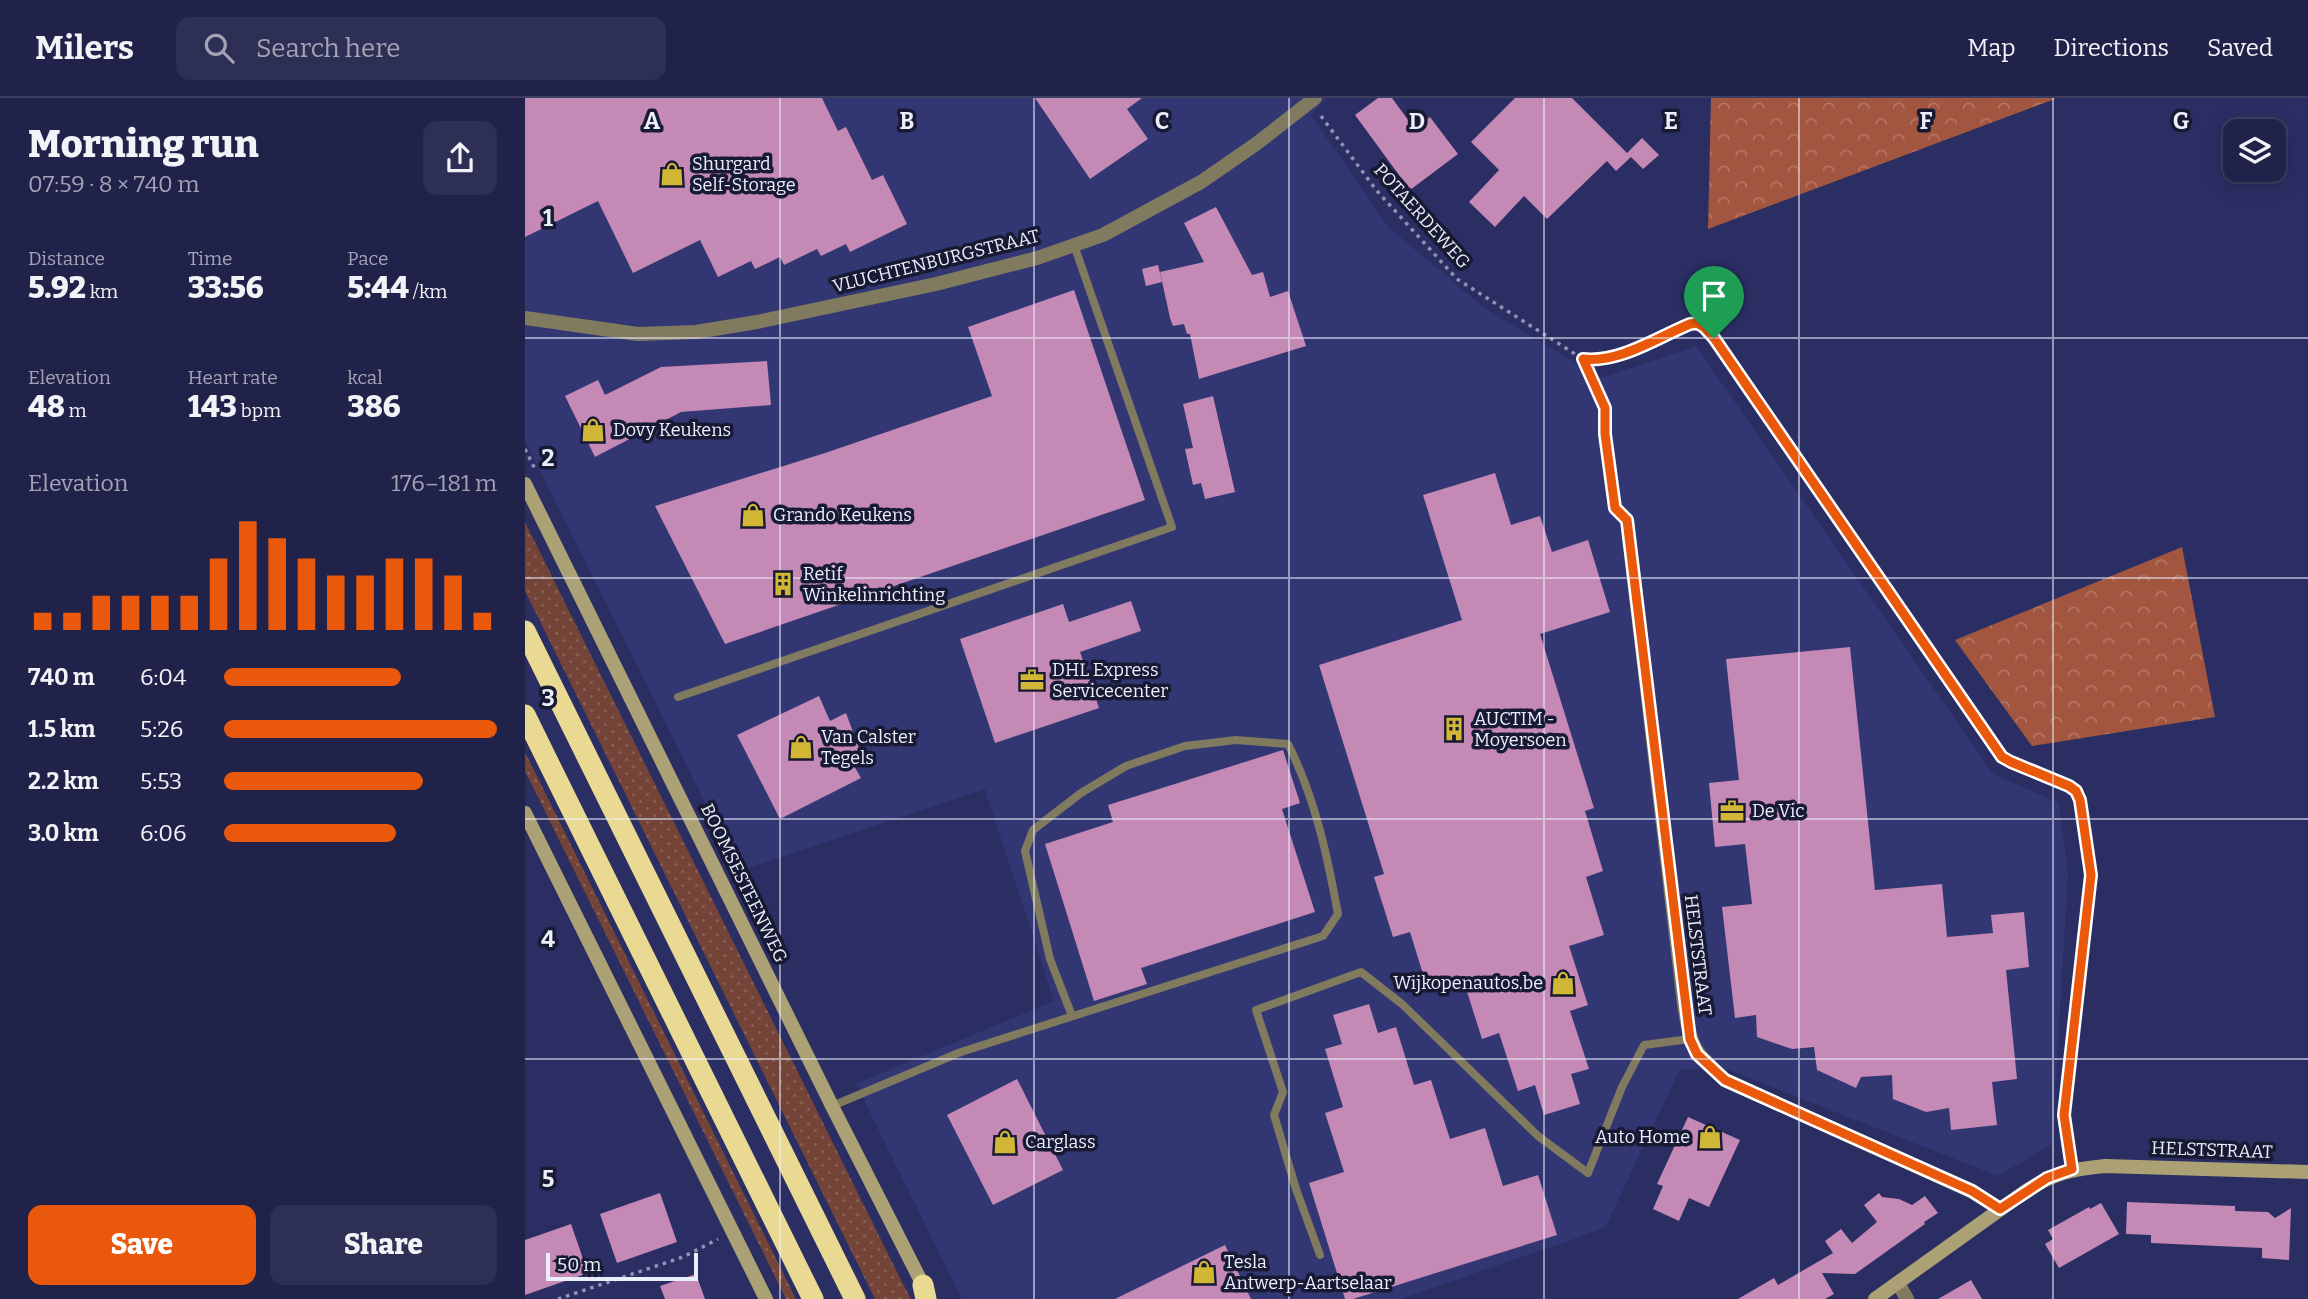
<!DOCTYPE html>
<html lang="en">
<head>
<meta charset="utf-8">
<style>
	body { margin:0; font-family:Bitter,serif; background:#2d2f54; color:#f1f3f6; height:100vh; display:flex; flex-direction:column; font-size:26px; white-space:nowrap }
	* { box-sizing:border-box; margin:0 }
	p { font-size:23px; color:#a2a4b5 }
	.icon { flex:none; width:38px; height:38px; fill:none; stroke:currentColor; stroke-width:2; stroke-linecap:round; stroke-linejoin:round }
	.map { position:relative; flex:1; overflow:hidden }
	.drawer { display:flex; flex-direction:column; background:#20224a; width:525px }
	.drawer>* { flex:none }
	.controls { position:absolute; left:1698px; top:21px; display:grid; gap:14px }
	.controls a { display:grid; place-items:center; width:63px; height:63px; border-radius:14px; background:#20224a; box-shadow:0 4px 18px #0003,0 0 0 2px #3d3f62; font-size:35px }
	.scale { position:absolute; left:21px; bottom:18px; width:152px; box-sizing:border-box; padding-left:7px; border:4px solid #ebeefb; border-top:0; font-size:19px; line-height:24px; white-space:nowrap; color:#ebeefb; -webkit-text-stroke:5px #171a32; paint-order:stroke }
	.pin { position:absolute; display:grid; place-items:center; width:60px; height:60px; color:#fff; margin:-72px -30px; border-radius:50% 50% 50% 0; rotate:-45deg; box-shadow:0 0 7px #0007 }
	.pin .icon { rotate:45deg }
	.round { display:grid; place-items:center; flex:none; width:74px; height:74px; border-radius:14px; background:#2d2f54 }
	.headline { display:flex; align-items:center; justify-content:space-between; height:119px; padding:0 28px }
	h1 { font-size:38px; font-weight:800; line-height:52px }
	.stats { display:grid; grid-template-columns:repeat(3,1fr); gap:10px; height:119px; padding:7px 28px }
	.stats div { display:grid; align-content:center }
	.stats b { font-size:30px; font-weight:800 }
	.stats small { font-size:19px; font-weight:400 }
	.stats p { font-size:19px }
	.chart { height:196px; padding:14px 28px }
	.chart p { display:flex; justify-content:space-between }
	.chart svg { width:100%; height:126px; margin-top:7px; stroke:#ea580c; stroke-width:6 }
	.button { display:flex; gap:14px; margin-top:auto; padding:14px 28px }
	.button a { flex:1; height:80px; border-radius:14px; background:#ea580c; color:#fff; font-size:28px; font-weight:800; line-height:80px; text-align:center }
	.button a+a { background:#2d2f54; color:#f1f3f6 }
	ul { padding:0 28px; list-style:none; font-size:23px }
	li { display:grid; grid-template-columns:112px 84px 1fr; align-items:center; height:52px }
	li i { height:18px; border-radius:9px; background:#ea580c }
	header { display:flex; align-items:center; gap:42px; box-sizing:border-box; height:98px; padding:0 35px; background:#20224a; border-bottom:2px solid #3d3f62 }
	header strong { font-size:33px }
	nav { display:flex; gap:38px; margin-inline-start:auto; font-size:24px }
	.search { width:490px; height:63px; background:#2d2f54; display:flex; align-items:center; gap:18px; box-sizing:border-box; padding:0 24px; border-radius:14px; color:#a2a4b5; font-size:26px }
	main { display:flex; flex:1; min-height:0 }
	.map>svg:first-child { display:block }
	.built { fill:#323773 }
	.grass { fill:url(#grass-dots) }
	.forest { fill:url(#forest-crowns) }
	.building { fill:#c489b4 }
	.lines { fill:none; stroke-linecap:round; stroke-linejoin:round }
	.path { stroke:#8f93b3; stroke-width:3.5; stroke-dasharray:3.5 5; stroke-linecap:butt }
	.lane { stroke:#807a5e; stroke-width:8 }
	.street { stroke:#807a5e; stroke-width:14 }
	.secondary { stroke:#aba174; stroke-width:14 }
	.highway { stroke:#e9d992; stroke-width:21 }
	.route-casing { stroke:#fff; stroke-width:14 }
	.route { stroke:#ea580c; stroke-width:9 }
	.grid { fill:none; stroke:#ebeefb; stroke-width:2; stroke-opacity:0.55 }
	.labels { text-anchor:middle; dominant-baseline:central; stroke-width:7; stroke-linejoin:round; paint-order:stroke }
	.poi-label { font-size:18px; fill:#ebeefb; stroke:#171a32; text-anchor:start }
	.street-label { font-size:18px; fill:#ebeefb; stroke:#171a32 }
	.grid-label { font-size:23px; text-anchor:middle; font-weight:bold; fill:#ebeefb; stroke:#171a32; stroke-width:7; stroke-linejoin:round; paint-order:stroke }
</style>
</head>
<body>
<header>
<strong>Milers</strong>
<div class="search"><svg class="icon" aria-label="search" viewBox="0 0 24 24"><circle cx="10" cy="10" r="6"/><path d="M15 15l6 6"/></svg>Search here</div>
<nav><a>Map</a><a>Directions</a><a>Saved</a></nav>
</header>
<main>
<section class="drawer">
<div class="headline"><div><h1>Morning run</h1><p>07:59 · 8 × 740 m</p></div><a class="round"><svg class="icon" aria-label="share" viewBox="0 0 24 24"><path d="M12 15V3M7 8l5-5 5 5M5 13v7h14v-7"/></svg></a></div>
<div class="stats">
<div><p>Distance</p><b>5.92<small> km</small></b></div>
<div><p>Time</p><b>33:56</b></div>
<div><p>Pace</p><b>5:44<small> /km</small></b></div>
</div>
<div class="stats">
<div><p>Elevation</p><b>48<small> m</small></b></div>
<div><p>Heart rate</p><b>143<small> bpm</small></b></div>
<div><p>kcal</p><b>386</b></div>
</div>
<div class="chart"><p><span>Elevation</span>176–181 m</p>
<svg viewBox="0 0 160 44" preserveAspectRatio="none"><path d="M5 44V38M15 44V38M25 44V32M35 44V32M45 44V32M55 44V32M65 44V19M75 44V6M85 44V12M95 44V19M105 44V25M115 44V25M125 44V19M135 44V19M145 44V25M155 44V38"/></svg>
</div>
<ul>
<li><b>740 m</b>6:04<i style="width:65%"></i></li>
<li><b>1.5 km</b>5:26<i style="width:100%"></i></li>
<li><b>2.2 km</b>5:53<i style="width:73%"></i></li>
<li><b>3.0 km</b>6:06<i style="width:63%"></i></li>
</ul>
<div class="button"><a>Save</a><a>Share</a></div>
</section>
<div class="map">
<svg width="1783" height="1201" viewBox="0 0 1783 1201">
	<defs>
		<pattern id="grass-dots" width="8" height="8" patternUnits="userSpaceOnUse" patternTransform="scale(1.75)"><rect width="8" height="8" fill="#734437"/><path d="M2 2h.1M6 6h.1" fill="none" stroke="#875f55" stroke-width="1.8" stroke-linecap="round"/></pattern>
		<pattern id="forest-crowns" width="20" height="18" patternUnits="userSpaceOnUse" patternTransform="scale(1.75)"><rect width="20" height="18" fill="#a2553f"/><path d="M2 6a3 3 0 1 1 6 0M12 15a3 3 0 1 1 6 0" fill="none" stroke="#b37665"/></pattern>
	</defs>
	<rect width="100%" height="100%" fill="#2a2e63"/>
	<path class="built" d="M0,0h801l-15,17 77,112 99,83 114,68 95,-32 297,428 66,29 9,71 -16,270 -54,32 -269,-106 -49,-1 -75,159 -204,71h-439l-106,-215 198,-83 -69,-212 -246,82 -214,-431z"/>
	<path class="grass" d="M0,424l377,760 9,17h-36l-350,-708z
		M0,654l271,547h-10l-261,-528z"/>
	<path class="forest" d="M1186,0h343l1,1 -347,130z
		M1657,449l33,170 -183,29 -77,-106z"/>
	<path class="building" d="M0,0h297l16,33 8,-4 26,53 11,-5 24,49 -57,28 -4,-8 -25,12 -4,-7 -33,16 -4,-8 -25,12 -4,-8 -33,16 -18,-37 -67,33 -35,-72 -73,36z
		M510,0h107l-15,11 21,30 -58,40z
		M853,0h14l22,30 16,-11 28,37 -48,36 -55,-75z
		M990,0h57l59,59 -15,14 -9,-10 -60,58 -23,-23 -29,31 -26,-25 30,-32 -28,-28z
		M1117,40l17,17 -16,14 -16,-16z
		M691,109l36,68 11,-3 7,25 18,-6 18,55 -107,33 -9,-45h-3l-3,-10 -11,2 -3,-8 -10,-46 44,-10 -20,-39z
		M633,167l4,17 -16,4 -4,-17z
		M549,192l71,210 -420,144 -70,-138 170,-53 167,-57 -24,-69z
		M242,263l4,44 -90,7 -86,45 -30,-61 33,-16 7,15 56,-28z
		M688,298l22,96 -30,7 -4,-16 -8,2 -8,-36 8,-1 -10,-44z
		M970,375l16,52 29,-9 12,36 36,-12 22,72 -70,22 54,174 -9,3 18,60 -17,6 18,58 -35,11 19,59 -18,6 19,58 -18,5 9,30 -36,11 -9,-30 -17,6 -19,-58 -17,6 -19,-60 -35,11 -18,-58 -17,5 -19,-60 10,-3 -65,-209 143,-45 -39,-125z
		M606,503l10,30 -61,21 19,56 -104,35 -35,-104 103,-35 6,18z
		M1325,549l25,243 67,-6 5,53 46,-4 -2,-18 33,-3 5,55 -23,3 11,109 -25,3 5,43 -46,5 -2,-22 -23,4 -33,-13 -1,-24 -31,2 -5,11 -39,-18 -3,-23 -22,2 -35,-12 -1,-22 -21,3 -13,-111 30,-3 -7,-60 -30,3 -6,-64 30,-3 -13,-121z
		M294,598l11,25 16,-8 17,46 -10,5 8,14 -81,41 -43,-84z
		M758,652l17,53 -18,6 33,103 -174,56 6,16 -53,17 -49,-157 68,-22 -5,-17z
		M844,906l9,29 18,-6 18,58 17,-5 19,59 35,-11 18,58 35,-11 19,60 -204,64h-8l-36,-116 35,-11 -19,-59 18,-6 -18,-58 17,-5 -9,-29z
		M492,981l46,91 -70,35 -46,-90z
		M1163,1019l52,23 -31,67 -20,-9 -10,23 -26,-12 10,-23 -6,-2z
		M135,1095l17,49 -60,21 -17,-49z
		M1354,1095l3,4 17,2 13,6 13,-9 13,17 -14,9 1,2 -70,50 -33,-1 12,21 -9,5h-87l36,-21 4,7 55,-32 -8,-12 16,-12 11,14 25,-21 -13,-17z
		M1602,1104l108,4v5l33,1 7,6 16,-10 -2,52 -27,-2v-10l-111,-5v-8l-25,-1z
		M1576,1105l18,31 -60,34 -14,-24 8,-5 -5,-9 41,-23 1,2z
		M46,1126l17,49 -63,22v-55z
		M700,1147l26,54h-136z
		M171,1176l9,25h-40l-5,-13z
		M1446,1182l11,19h-44z"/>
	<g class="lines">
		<path class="path" d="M796,18l56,75 80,88 126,80c37,4 73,-21 107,-35 12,-1 17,6 24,14l288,419 67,29 7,5 4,9 11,75 -27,240 6,38
			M1058,261l21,49 3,44 10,57
			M0,351l10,20
			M33,1201l125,-42 35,-18"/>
		<path class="lane" d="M153,599l494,-170 -98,-282
			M307,1008l129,-54 362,-116 15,-22c-11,-60 -23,-116 -50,-170l-52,-4 -51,6 -59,20 -45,27 -48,37 -8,21 25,108 22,57
			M795,1157l-24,-66 -22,-74 9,-23 -27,-82 105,-38 41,32 136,132 50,37 34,-86 22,-42 46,-6"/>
		<path class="street" d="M0,220l113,16 58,-2 61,-10 179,-38 101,-26 66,-23 98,-53 55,-38 59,-46
			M1102,422l57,484c7,45 9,46 41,76l246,111 29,18
			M1373,1185l9,16"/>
		<path class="secondary" d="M0,386l307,622 94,185
			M0,715l241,486
			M1350,1201l151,-108c28,-18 47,-22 79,-25l203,6"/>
		<path class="highway" d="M0,533l330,668
			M0,617l288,584
			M398,1187l3,14"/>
	</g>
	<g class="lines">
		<g class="route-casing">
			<path id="route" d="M1172,225l7,4 10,11 288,419 9,5 58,24 7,5 4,9 11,75 -27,240 8,54 -25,9 -47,31 -28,-18 -247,-111 -28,-26 -7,-15 -63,-519 -12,-12 -10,-74v-26l-22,-49c37,4 73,-21 107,-35z"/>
		</g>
		<use href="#route" class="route"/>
	</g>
	<path class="grid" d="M255,0v1201M509,0v1201M764,0v1201M1019,0v1201M1274,0v1201M1528,0v1201M0,240h1783M0,480h1783M0,721h1783M0,961h1783"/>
	<defs>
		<g id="shop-bare" transform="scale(1.89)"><path d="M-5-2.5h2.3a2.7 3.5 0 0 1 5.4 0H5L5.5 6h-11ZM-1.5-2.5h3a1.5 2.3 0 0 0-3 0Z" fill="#d2b736" stroke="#171a32" stroke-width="2.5" paint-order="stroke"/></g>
		<g id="building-bare" transform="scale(1.89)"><path d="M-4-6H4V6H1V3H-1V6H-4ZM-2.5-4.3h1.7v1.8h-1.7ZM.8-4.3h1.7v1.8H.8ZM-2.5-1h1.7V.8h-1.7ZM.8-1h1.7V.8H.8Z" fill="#d2b736" stroke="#171a32" stroke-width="2.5" paint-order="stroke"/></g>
		<g id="office-bare" transform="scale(1.89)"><path d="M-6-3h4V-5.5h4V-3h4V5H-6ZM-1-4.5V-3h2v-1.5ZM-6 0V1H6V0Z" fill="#d2b736" stroke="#171a32" stroke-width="2.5" paint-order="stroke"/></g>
	</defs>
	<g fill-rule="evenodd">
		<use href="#shop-bare" x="147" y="76"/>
		<use href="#shop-bare" x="68" y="332"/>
		<use href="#shop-bare" x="228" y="417"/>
		<use href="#building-bare" x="258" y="486"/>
		<use href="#office-bare" x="507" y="582"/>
		<use href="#building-bare" x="929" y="631"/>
		<use href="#shop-bare" x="276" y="649"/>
		<use href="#office-bare" x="1207" y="713"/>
		<use href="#shop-bare" x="1038" y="885"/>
		<use href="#shop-bare" x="1185" y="1039"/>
		<use href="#shop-bare" x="480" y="1044"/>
		<use href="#shop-bare" x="679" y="1174"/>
	</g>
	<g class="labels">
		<g class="poi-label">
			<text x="167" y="66">Shurgard<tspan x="167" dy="21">Self-Storage</tspan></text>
			<text x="88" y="332">Dovy Keukens</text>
			<text x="248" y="417">Grando Keukens</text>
			<text x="278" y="476">Retif<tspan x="278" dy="21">Winkelinrichting</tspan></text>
			<text x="527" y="572">DHL Express<tspan x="527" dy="21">Servicecenter</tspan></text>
			<text x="949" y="621">AUCTIM -<tspan x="949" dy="21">Moyersoen</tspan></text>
			<text x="296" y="639">Van Calster<tspan x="296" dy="21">Tegels</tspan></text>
			<text x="1227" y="713">De Vic</text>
			<text x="1018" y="885" text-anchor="end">Wijkopenautos.be</text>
			<text x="1165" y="1039" text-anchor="end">Auto Home</text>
			<text x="500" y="1044">Carglass</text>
			<text x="699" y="1164">Tesla<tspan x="699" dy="21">Antwerp-Aartselaar</tspan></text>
		</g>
		<g class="street-label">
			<text transform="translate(897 118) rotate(48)">POTAERDEWEG</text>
			<text transform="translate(411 163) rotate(-14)">VLUCHTENBURGSTRAAT</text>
			<text transform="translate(219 785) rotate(64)">BOOMSESTEENWEG</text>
			<text transform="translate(1173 857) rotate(83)">HELSTSTRAAT</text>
			<text transform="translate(1687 1052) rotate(2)">HELSTSTRAAT</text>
		</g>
	</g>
	<g class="grid-label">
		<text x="127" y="31">A</text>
		<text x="382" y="31">B</text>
		<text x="637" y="31">C</text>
		<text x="892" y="31">D</text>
		<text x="1146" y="31">E</text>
		<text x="1401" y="31">F</text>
		<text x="1656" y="31">G</text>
		<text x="23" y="128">1</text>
		<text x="23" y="368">2</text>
		<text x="23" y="608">3</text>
		<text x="23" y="849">4</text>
		<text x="23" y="1089">5</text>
	</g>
</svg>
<div class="controls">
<a><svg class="icon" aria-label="layers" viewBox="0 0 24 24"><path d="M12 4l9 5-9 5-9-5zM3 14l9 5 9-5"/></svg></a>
</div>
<div class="scale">50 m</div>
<div class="pin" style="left:1189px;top:240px;background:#1e9e55"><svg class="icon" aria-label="arrive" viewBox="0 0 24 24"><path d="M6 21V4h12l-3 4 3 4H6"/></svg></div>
</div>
</main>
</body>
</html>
